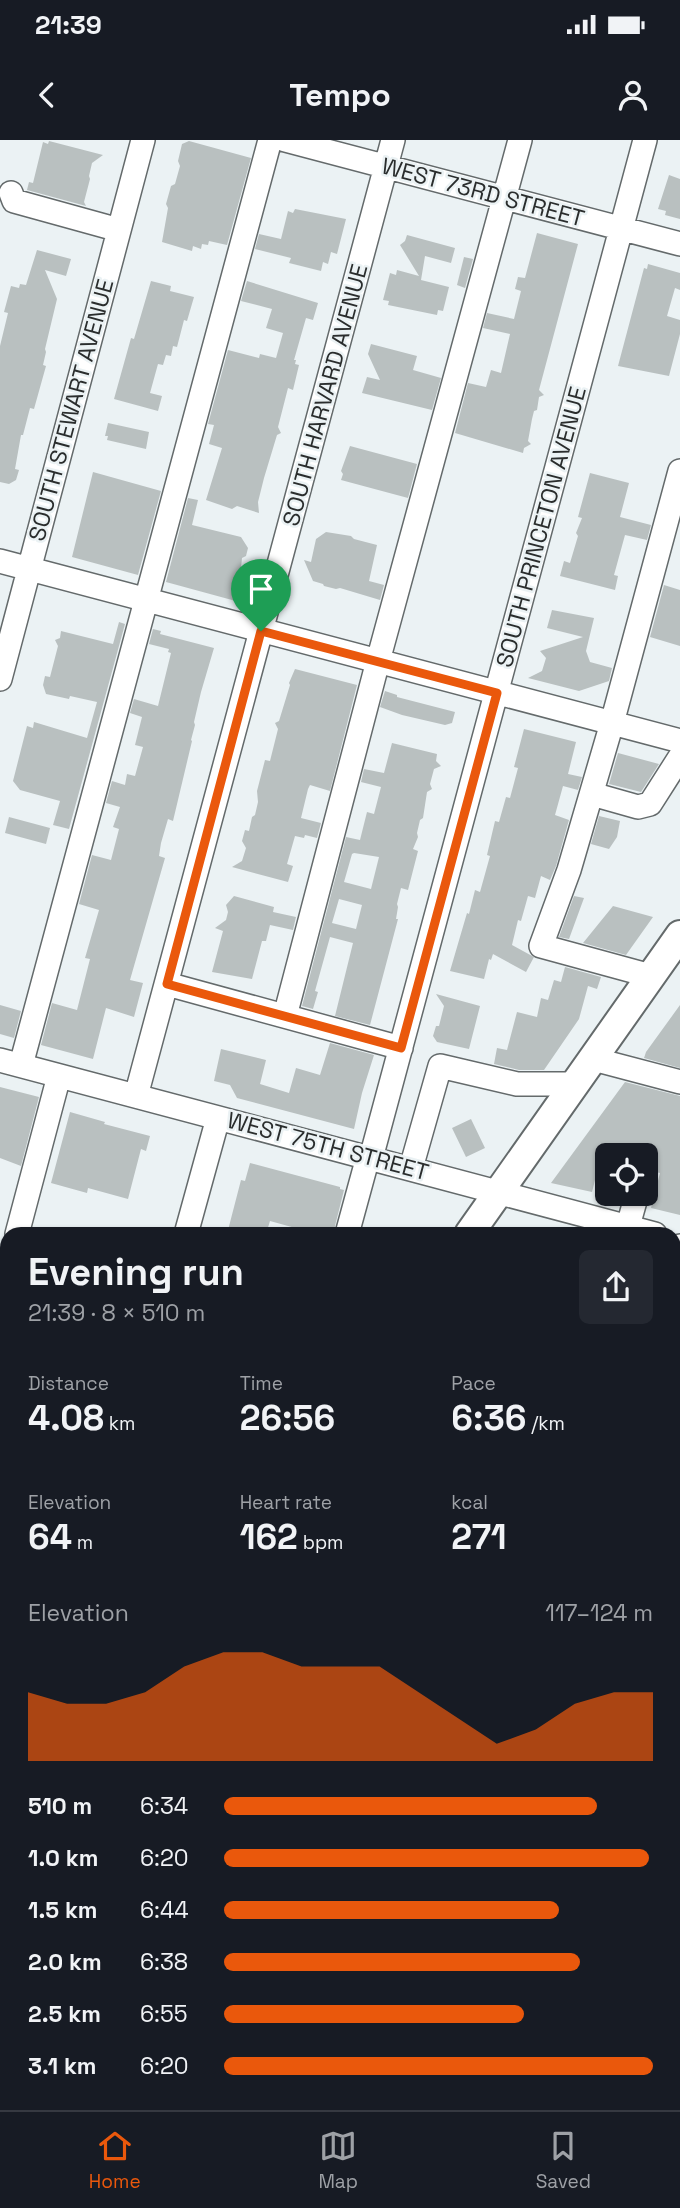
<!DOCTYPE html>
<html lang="en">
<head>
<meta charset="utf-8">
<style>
	body { margin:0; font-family:"Space Grotesk",sans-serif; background:#242831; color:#f1f3f6; height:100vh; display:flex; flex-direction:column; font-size:26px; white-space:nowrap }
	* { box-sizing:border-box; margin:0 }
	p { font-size:23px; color:#9ea1a6 }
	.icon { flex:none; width:38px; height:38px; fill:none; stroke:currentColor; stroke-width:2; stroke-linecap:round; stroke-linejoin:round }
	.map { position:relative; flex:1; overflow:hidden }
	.panel { position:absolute; left:0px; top:1087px; width:681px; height:884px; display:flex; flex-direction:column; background:#171b24; border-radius:21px 21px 0 0; box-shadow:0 2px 5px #0004 }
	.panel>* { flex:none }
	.buttons { position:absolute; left:595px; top:1003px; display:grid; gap:14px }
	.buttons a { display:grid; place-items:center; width:63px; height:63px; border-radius:10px; background:#171b24; box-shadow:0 2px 5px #0004; font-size:35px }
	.pin { position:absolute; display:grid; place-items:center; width:60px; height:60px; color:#fff; margin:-72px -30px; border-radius:50% 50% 50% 0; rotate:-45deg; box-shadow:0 0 7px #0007 }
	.pin .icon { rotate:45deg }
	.round { display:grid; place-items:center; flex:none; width:74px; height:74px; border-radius:10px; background:#242831 }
	.summary { display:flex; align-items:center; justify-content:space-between; height:119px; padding:0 28px }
	h1 { font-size:38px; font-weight:600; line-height:52px }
	.metrics { display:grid; grid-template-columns:repeat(3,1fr); gap:10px; height:119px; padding:7px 28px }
	.metrics div { display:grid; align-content:center }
	.metrics b { font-size:35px; font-weight:600 }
	.metrics small { font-size:19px; font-weight:400 }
	.metrics p { font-size:19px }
	.chart { height:196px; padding:14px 28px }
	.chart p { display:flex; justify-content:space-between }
	.chart svg { width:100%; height:126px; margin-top:7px; fill:#ea580c; opacity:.7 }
	ul { padding:0 28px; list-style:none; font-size:23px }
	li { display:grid; grid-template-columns:112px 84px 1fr; align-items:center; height:52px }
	li i { height:18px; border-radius:9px; background:#ea580c }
	.status { display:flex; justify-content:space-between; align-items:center; height:49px; padding:0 35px; background:#171b24; direction:ltr }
	.status svg { height:19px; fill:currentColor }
	header { display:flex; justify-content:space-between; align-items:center; height:91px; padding:0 28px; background:#171b24; font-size:32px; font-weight:600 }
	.tab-bar { display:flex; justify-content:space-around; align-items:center; height:98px; border-top:2px solid #363941; background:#171b24; font-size:19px; color:#9ea1a6 }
	.tab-bar a { display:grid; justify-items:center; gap:4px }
	.tab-bar .on { color:#ea580c }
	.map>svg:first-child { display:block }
	.building { fill:#b9c0c0; fill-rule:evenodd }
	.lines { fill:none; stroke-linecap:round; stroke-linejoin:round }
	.minor-casing { stroke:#646a6b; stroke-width:26 }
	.major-casing { stroke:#646a6b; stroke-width:32 }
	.minor { stroke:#fff; stroke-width:23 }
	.major { stroke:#fff; stroke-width:28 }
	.route-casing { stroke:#fff; stroke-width:14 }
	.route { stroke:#ea580c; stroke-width:9 }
	.labels { text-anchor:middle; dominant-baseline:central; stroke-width:5; stroke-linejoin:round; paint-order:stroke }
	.street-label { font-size:23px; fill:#2a2d2d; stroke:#ebf2f4 }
</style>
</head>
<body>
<div class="status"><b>21:39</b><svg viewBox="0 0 49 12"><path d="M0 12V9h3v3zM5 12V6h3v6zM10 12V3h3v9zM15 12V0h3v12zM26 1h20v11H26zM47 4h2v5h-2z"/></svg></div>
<header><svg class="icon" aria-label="back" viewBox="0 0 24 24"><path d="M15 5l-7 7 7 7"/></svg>Tempo<svg class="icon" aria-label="person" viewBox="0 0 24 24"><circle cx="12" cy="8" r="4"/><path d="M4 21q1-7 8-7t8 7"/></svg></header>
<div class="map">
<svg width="680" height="1970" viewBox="0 0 680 1970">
	<rect width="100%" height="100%" fill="#ebf2f4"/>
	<path class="building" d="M49,1l54,14 -11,8 -3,13 1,3 -6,23 2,4 -59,-16 2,-8 4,1 10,-41 5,2z
		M189,1l62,17 -24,87 -18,-4 -1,4 -6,-1 -1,5 -8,-3 -1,5 -30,-9 6,-34 -2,-4 5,-18 4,-2 5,-18 -2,-5 4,-17z
		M669,35l11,4v40l-15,-4 1,-4 -8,-2z
		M295,69l51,10 -9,35 -6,-2 -3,12 -5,-2 -2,9 -32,-8 2,-5 -36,-9 4,-15 22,5 7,-28 5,2z
		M537,93l41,11 -39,146 5,5 -5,2 -2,13 -3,1 -2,8 -4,22 3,3 -7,4 -1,5 -68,-20 13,-50 18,4 5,-17 10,3 9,-39 -27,-6 4,-15 27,6 7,-28 -6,-2 3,-12 7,1z
		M407,95l48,13 -4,15 -26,-7 -4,24 28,7 -6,24 -5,-1 -1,5 -49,-10 1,-4 -6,-1 7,-27 6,2 1,-5 22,6 -19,-31 5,-4z
		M37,110l34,9 -5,17 -21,-6 12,29 -12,50 1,3 -3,13 3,1 -12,43 -4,-1 -7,27h-2l-6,34 4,1 -3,10 -7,4 -9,-2v-136l8,-33 -4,-1 7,-26 8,2 1,-4 6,1z
		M464,117l9,2 -8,29 -8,-3z
		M648,124l32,9v17l-5,-2 -8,28 13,4v14l-11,42 -51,-10 26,-98 3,1z
		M151,141l20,5 -1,5 24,6 -7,24 -3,-1 -7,27 -4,-1 -2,10 -5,-1 -3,10 -5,-1 -8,29 12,3 -4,15 -44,-12 17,-61 3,1z
		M247,141l71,22 -5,17 -7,-2 -12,42h2l-1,4 4,1 -6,25 -5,-2 -10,39 3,6 -4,2 -13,43 -6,24 1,11 -22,-7 -5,3 -26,-9 16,-52 -13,-4 5,-19 -6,-1 20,-74 31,8 1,-4 16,4 7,-25 -17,-5 6,-19 -31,-8z
		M371,204l46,12 -4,14 28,8 -9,32 -70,-17 5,-16 13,3 -12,-26z
		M108,283l41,9 -3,17 -39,-9 1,-4h-3z
		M350,306l67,18 -9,34 -67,-18 2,-6 -2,-3z
		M93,332l68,19 -23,84 -66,-18z
		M590,333l39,10 -9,34 31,8 -4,15 -22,-5 -11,40 4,1 -3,14 -55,-14 4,-15 6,2 8,-27 -2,-3 6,-15 -4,-1z
		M188,358l10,2 -6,25 49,12 7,11 -2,8 -4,2 -1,10 3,6 -6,3 -3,14 8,12 -77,-21z
		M326,392l25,4 3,3 23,6 -8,36 15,4 -4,15 -40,-12 -4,1 -12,-3 -1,-2 -10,-3 -9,-21 7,2 5,-23z
		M664,445l16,5v56l-30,-9z
		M552,470l42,8 -8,33 4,11 22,6 -3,13 -30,10 -51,-13 14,-7 4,-13 -6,-7 43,-14 -36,-9z
		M119,482l6,2 -56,205 -16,-4 7,-24 -40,-11 -7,-9 14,-55 6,2 1,-6 53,16 10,-36 -27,-6 -1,3 -23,-5 -3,-9 2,-9 5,1 8,-31 -3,-6 5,-2 1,-7 52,13z
		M153,489l8,2 -1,3 54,14 -13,44 -7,30 1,3 -4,15 1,1 -19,80 -5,-2 -7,24 -2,13 6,2 -35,122 13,3 -9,34 -28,-9 -13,51 -52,-14 11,-42 25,7 13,-51 -5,-1 14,-48 -20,-6 13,-49 19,5 8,-31 -6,-2 7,-20 -14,-4 6,-22 13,4 2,-11 8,2 8,-29 -8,-2 7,-28 -12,-4 4,-14 24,7 13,-53 -3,-1 1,-3 -20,-5z
		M295,529l62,16 -27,106 -20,-6 -2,4 -7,29 20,5 -4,15 -12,-3 -1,3 -9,-2 -8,28 6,2 -5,16 -56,-15 10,-6 4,-13 -4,-7 3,-11 4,1 3,-14 3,-2 3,-13 -1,-11 8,-31 5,1 8,-32 -3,-6 4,-2 11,-36 -1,-2z
		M385,551l12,4v2l58,15 -3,11 -7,2 -43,-10 -22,-8z
		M524,589l52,13 -8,32 14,3 -4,13 -15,-4 -8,29 14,5 -13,46 -6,14 -9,-4 -6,22 -7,-2 -7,25 -3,-1 -6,25 22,12 -8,15 -33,-18 -2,6 -2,-1 -5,20 -34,-8 17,-58 2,1 6,-24 5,2 10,-36 -3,-1 8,-34 4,1 7,-25 4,1 8,-30 -4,-1z
		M392,603l45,11 -1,7 5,5 -7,3 -4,15 2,5 -5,3 -4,26 -3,2 -3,13 1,4 -5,12 5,2 -10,39 -7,-2 -4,16 1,3 -2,12h2l-28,106 -35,-9 18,-73 -23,-6 -15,54 3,1 -5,17 -11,-3 44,-169 14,3 7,-28 7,2 7,-27 -20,-5 3,-13 20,4zM354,713l25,4 -8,32 -27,-7 8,-28zM339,759l23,6 -6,24 -24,-6z
		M618,613l41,11 -18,28 -32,-8z
		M599,676l21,5 -3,16 -8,12 -18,-5z
		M9,677l41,11 -4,16 -41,-11z
		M234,756l40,11 -1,5 23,5 -3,13 -23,-5 -4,16h-4l-10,38 -40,-7 11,-41 -8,-3 11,-8 2,-8 -2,-7z
		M574,756l10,2 -15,41 -10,-2z
		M613,766l40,11 -27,38 -43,-12z
		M565,827l36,10 -4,12 -9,-3 -9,33 -35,51h-25l-25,-6 3,-16 10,2 10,-38 20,5 4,-19 7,2 6,-20 7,2z
		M436,854l44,12 -11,43 -32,-7 -4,-6 3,-10h3l5,-20z
		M0,865l21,6 -7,27 -14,-4z
		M680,865v63l-36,-10 2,-6z
		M330,903l44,12 -12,38 -8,36 -117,-31 -7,-13 -16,-4 7,-32 45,11 -6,24 29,9 7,-25 24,7z
		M625,942l55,14v119l-29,-7 9,-35 -14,-3v-15h-39v5l-4,-1 -5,21h-3l-3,12 -41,-9z
		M0,947l39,10 -18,69 -21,-8z
		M70,972l35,10 -1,2 46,12 -4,15 -5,-2 -13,50 -40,-11 -1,5 -36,-10z
		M471,979l14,29 -19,9 -14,-29z
		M250,1023l90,24v2l4,1 -11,44h-16l-47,-13 -4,13h-39l14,-54 4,1z"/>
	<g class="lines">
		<g class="minor-casing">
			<path id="minor" d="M285,0l395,104
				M11,53l3,8 105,29
				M0,421l680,180
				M0,539l143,-539
				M592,654l46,13 12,-3 30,-47
				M651,836l-110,-30 28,-76 43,-147 68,-252
				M167,844l234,64
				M285,876l93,-355 142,-521
				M593,919l87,23
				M0,920l655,174
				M21,925l249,-925
				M136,956l257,-956
				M371,1018l274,-1018
				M411,1028l29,-102 77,18h58
				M628,1086l9,-32
				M17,1094l42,-158
				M186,1094l32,-116
				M347,1094l21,-77
				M674,1129l6,-23
				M0,1159l7,-27
				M0,1421l7,2
				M674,1599l6,1
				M0,1684l7,3
				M674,1724l6,-22
				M0,1916l7,2
				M177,1964l24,6
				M280,1970l2,-6
				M448,1970l2,-6
				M603,1970l2,-6"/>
		</g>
		<g class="major-casing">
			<path id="major" d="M469,1094l211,-299
				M0,1755l7,-10"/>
		</g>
		<use href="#minor" class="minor"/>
		<use href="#major" class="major"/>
	</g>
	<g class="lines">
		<g class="route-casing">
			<path id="route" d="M261,491l236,62 -96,355 -234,-64z"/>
		</g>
		<use href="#route" class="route"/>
	</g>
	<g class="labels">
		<g class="street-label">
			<text transform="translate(483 52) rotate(15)">WEST 73RD STREET</text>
			<text transform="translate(325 255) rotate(-75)">SOUTH HARVARD AVENUE</text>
			<text transform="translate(71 270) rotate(-75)">SOUTH STEWART AVENUE</text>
			<text transform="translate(541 387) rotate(-75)">SOUTH PRINCETON AVENUE</text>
			<text transform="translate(328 1006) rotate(15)">WEST 75TH STREET</text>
		</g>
	</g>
</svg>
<div class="buttons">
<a><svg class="icon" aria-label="locate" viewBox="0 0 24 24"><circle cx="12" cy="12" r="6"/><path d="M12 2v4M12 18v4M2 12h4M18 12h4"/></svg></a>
</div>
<div class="pin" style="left:261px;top:491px;background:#1e9e55"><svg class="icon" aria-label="arrive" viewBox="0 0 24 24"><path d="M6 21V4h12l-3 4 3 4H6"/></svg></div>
<section class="panel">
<div class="summary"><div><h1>Evening run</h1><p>21:39 · 8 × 510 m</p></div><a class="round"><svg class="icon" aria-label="share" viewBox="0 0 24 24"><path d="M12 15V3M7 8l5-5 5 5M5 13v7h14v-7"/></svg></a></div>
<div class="metrics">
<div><p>Distance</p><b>4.08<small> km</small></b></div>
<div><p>Time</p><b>26:56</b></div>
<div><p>Pace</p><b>6:36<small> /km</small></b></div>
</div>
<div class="metrics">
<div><p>Elevation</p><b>64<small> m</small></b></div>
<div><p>Heart rate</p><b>162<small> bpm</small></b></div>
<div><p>kcal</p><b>271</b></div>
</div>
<div class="chart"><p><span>Elevation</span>117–124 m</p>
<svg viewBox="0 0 160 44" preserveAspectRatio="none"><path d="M0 44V20L10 24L20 24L30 20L40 11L50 6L60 6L70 11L80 11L90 11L100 20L110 29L120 38L130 33L140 24L150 20L160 20V44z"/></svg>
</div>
<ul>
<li><b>510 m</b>6:34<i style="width:87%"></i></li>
<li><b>1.0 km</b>6:20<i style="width:99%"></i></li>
<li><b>1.5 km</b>6:44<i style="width:78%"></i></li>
<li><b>2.0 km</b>6:38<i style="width:83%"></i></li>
<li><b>2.5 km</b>6:55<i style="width:70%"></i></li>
<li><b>3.1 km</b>6:20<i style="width:100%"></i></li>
</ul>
</section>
</div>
<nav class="tab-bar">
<a class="on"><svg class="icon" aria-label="home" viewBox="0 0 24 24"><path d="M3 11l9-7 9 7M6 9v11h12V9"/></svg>Home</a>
<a><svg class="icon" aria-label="map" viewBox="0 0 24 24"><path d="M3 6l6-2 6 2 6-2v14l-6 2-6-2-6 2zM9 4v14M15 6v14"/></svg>Map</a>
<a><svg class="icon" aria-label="saved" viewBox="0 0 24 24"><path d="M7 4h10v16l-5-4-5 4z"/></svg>Saved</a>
</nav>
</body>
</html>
